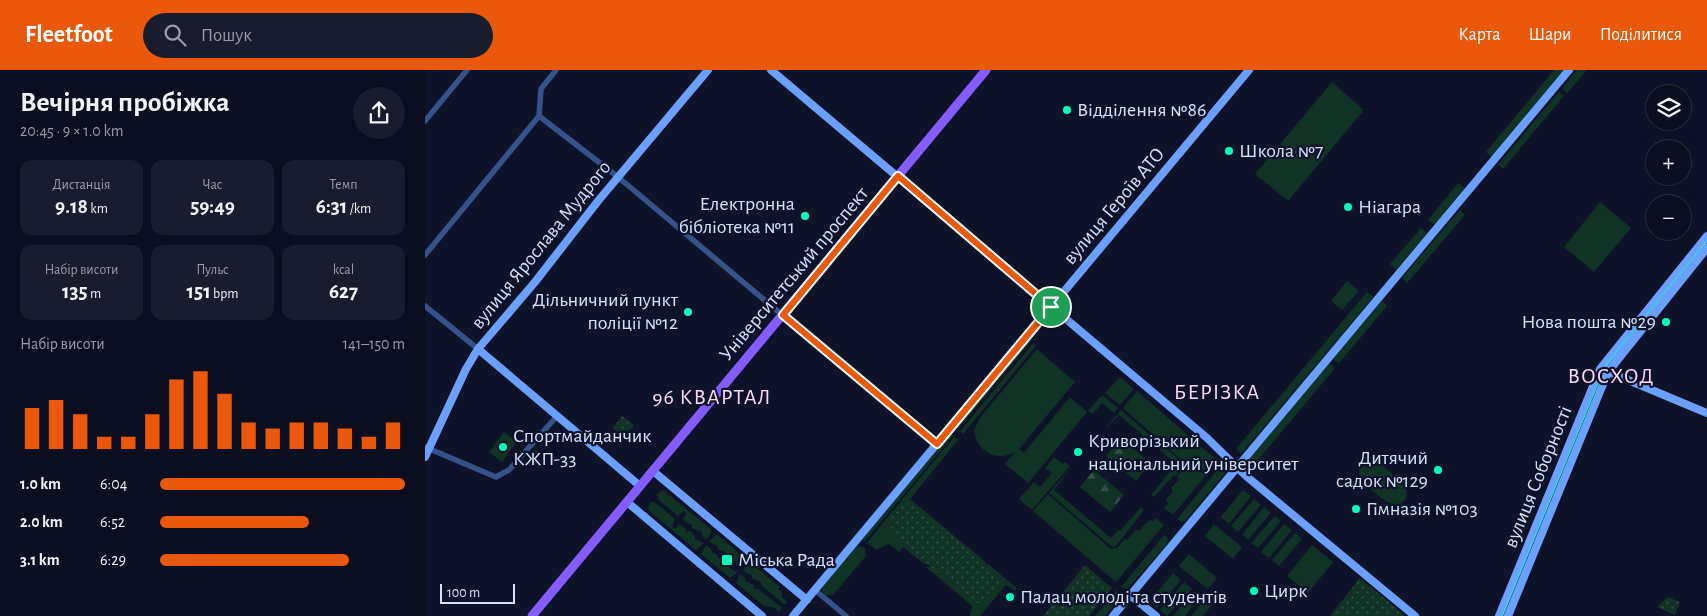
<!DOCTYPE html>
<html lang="uk">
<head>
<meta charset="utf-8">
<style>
	body { margin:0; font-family:"Alegreya Sans",sans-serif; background:#181c2c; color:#f1f3f6; height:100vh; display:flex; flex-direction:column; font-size:19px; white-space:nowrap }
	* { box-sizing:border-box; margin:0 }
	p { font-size:16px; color:#999ca4 }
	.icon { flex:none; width:28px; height:28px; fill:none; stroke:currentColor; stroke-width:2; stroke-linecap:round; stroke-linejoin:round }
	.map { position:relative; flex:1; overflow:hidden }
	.panel { display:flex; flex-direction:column; background:#0a0e1f; width:425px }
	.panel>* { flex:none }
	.fabs { position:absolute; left:1221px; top:15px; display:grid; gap:10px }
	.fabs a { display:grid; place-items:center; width:45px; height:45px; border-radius:50%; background:#0a0e1f; box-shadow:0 5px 20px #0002,0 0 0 1px #2a2e3d; font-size:25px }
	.scale { position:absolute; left:15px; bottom:12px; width:75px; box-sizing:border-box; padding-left:5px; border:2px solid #d5e0ff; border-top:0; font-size:14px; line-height:18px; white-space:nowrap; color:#d5e0ff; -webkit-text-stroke:4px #0e1329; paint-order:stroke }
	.pin { position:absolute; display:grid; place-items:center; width:42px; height:42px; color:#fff; margin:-21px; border:2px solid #fff; border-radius:50%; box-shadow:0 1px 5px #0007 }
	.round { display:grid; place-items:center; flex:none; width:52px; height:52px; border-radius:26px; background:#181c2c }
	.summary { display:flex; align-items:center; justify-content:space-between; height:85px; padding:0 20px }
	h1 { font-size:28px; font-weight:700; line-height:38px }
	.figures { display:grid; grid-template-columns:repeat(3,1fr); gap:8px; height:85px; padding:5px 20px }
	.figures div { display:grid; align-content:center; border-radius:12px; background:#181c2c; text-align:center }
	.figures b { font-size:21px; font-weight:700 }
	.figures small { font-size:14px; font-weight:400 }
	.figures p { font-size:14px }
	.chart { height:140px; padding:10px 20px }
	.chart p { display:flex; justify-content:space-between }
	.chart svg { width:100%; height:90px; margin-top:5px; stroke:#ea580c; stroke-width:6 }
	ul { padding:0 20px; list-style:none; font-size:16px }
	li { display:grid; grid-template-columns:80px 60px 1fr; align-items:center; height:38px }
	li i { height:12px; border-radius:6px; background:#ea580c }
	header { display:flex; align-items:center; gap:30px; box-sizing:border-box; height:70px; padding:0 25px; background:#ea580c; color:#fff }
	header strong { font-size:24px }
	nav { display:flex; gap:28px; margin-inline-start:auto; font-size:18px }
	.search { width:350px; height:45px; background:#181c2c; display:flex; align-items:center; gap:12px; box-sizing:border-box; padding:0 18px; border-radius:28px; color:#999ca4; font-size:19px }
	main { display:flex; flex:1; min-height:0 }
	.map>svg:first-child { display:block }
	.green { fill:#103325 }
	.forest { fill:url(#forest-firs) }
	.park { fill:url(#park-dots) }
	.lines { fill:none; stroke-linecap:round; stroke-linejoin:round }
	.street { stroke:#35528b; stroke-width:5.5 }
	.secondary { stroke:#6ca0ff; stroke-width:8 }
	.primary { stroke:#845cff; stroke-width:9 }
	.tram { stroke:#01ffb8; stroke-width:1 }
	.route-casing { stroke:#fff; stroke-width:10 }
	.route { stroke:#ea580c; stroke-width:6 }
	.poi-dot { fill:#01ffb8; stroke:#0e1329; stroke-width:2 }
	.labels { text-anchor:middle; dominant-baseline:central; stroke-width:4.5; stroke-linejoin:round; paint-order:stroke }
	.poi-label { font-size:20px; fill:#d5e0ff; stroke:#0e1329; text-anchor:start }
	.street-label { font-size:20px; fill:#d5e0ff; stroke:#0e1329 }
	.quarter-label { font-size:22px; letter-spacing:1px; fill:#fed7ff; stroke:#0e1329 }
</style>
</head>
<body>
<header>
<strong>Fleetfoot</strong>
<div class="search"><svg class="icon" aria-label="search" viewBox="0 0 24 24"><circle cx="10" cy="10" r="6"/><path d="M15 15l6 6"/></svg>Пошук</div>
<nav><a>Карта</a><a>Шари</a><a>Поділитися</a></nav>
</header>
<main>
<section class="panel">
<div class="summary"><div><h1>Вечірня пробіжка</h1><p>20:45 · 9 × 1.0 km</p></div><a class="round"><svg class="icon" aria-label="share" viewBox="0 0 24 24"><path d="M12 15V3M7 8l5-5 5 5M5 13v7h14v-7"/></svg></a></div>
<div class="figures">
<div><p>Дистанція</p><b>9.18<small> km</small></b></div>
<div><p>Час</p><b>59:49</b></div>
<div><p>Темп</p><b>6:31<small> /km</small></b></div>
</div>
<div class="figures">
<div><p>Набір висоти</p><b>135<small> m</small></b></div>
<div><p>Пульс</p><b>151<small> bpm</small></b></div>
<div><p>kcal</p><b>627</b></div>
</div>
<div class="chart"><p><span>Набір висоти</span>141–150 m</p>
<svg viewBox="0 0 160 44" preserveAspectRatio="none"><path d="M5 44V24M15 44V20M25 44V27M35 44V38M45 44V38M55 44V27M65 44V10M75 44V6M85 44V17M95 44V31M105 44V34M115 44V31M125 44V31M135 44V34M145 44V38M155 44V31"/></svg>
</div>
<ul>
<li><b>1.0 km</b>6:04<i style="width:100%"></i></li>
<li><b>2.0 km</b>6:52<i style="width:61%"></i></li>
<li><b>3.1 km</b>6:29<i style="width:77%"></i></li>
</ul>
</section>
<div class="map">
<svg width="1282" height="546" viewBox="0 0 1282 546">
	<defs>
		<pattern id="forest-firs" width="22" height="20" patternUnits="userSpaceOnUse" patternTransform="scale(1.25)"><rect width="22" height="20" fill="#103325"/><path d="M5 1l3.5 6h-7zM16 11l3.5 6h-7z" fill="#325046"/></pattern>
		<pattern id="park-dots" width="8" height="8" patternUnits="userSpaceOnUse" patternTransform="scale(1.25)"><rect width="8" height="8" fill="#103325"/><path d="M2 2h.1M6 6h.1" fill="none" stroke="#325046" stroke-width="1.8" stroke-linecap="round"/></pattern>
	</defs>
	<rect width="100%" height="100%" fill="#0e1329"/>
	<path class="green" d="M1129,0h10l-72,87 -6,-5z
		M1152,0h10l-20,23 -5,-4z
		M907,12l32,28 -76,91 -33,-27z
		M1134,22l5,4 -61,73 -5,-4z
		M1033,113l7,5 -31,37 -6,-5z
		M1175,132l31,26 -37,44 -30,-25z
		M1035,140l5,5 -58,68 -5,-5z
		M996,158l6,5 -31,37 -6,-6z
		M922,211l12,10 -17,19 -11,-9z
		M942,222l6,5 -132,157 -5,-5z
		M957,231l5,5 -48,57 -6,-4z
		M603,269l3,2 -73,88 -2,-2z
		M608,273l3,3 -73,88 -3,-3z
		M612,279l38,33 -56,67 5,4 46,-56 17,15 -59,71 -23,-19 10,-12c-18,10 -38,0 -41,-21l5,-12z
		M904,293l6,5 -82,98 -5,-5z
		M695,307l14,12 -14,16 -15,-12z
		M712,321l81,70 -45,54 -9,-7 4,-4 -2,-4 7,-9 -2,-3 8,-9 -2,-2 9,-13 -63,-56z
		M677,325l16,13 -4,5 -12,-10 -9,11 -5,-3z
		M696,340l63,54 -8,12 -2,-1 -20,22 -3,-2 19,-23 -2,-3 6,-7 -55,-47 -18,19z
		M79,362l13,10 -15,20 -13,-10z
		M525,364l3,2 -88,105 -2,-2z
		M529,367l4,3 -48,59 77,64h-8l-84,-55z
		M629,387l9,7 2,-2 5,4 -38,44 -13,-11 15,-17 6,5 12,-14 -7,-5z
		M942,389l11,2 28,26 1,10c-11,21 -38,-9 -47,-20l-1,-10z
		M647,396l-18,24 57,48 7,-8 2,1 21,-24 3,3 -28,36 -4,1 -63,-54z
		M794,398l6,5 -40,48 -4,1 -4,-3z
		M238,420l49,40 -5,10 -5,-4v-4l-10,-4v-3l-8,-4 -1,-3 4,-4 -3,-3 -6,5 -20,-17 -1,-5z
		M818,420l8,6 -22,28 -8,-7z
		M623,424l63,55 6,-1 8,-9 2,1 9,-11 3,2 10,-11 4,1 3,-3 8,7 -48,57 -83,-71z
		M829,429l7,6 -23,27 -7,-6z
		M225,432l6,1 19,16 -3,7 3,3 5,-5 5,4 1,4 4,-1 5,5v3l9,4 -8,7 -48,-40z
		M839,437l7,6 -23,27 -6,-5z
		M468,440l5,5 32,49h-6l-21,-17 -4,5 -10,-8 -13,6 -9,-7z
		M850,446l6,5 -23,27 -7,-5z
		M789,454l28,23 -9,12 -28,-23z
		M859,454l8,6 -23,28 -8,-6z
		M870,463l7,6 -23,27 -7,-6z
		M293,465l28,24 -5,9 -5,-3v-4h-4l-5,-4v-4l-9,-4v-3l-9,-4 5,-6z
		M739,465l4,3 -1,6 -40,45 -6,-2z
		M281,475l5,4 1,4h3l6,8 3,-1 5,4v4l9,4 -8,6 -29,-24z
		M887,475l21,17 -25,31 -21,-17z
		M432,476l8,2 1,8 -33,39h-8l-3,-5 1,-5z
		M764,484l28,24 -9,11 -29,-23z
		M323,494h4l28,23 -2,2 4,3v5l5,5 -2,3 -24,-20v-3l-9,-4 -1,-4h-3l-5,-4z
		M563,494l29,24 -2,3 -9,-6 -26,31h-10l2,-10 -46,-39z
		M748,503l8,7 -24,28 -7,-7z
		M315,504l5,4v3l9,4v4h4l24,19 -3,4 -6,-5 -9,-1 -28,-23z
		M759,512l8,7 -25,27 -7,-6z
		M692,520l4,7 -16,19h-10z
		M770,521l6,6 -16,19h-12z
		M780,529l7,6 -9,11h-12z"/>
	<path class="forest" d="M696,368l29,25 -14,18 -18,-15 1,-2 -6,-6 -2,2 -5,-4z
		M669,400l30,25 -14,17 -30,-25z"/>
	<path class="park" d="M197,346l12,9 -10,12 -11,-9z
		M479,432l12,4 82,68 3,10 -17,20 -11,-2 -81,-68c-7,-13 -1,-25 12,-32z
		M660,495l27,23 -23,28h-46z
		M935,508l44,37 -1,1h-73z
		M1243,527l12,5 -5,13 -18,-8z"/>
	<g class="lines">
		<path class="street" d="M114,46l79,61 318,267
			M114,46l2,-27 15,-19
			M0,51l42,-51
			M0,185l114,-139
			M0,236l53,43
			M0,377l71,30 13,-7 48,-54
			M390,520l31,26"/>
		<path class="secondary" d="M346,0l436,368 39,38 169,140
			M53,279l162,137
			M1179,300l103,43
			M0,387l41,-88 12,-20 57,-67 63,-81 110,-131
			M228,401l154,129
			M202,432l135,114
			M705,525l26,21
			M368,546l456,-546
			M688,546l456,-546
			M1074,546l101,-247 107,-133
			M1083,546l100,-244 99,-124"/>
		<path class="primary" d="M107,546l454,-546"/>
		<path class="tram" d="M1077,546l103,-249 14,-19 88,-107"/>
	</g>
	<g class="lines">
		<g class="route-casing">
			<path id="route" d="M473,106l153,131 -114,137 -154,-129z"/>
		</g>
		<use href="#route" class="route"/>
	</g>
	<g class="poi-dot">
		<circle cx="642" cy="40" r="5"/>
		<circle cx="804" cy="81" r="5"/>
		<circle cx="923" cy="137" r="5"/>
		<circle cx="380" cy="146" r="5"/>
		<circle cx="263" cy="242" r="5"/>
		<circle cx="1241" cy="252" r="5"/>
		<circle cx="78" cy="377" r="5"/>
		<circle cx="653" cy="382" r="5"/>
		<circle cx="1013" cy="400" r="5"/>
		<circle cx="931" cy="439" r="5"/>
		<rect x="296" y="484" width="12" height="12" rx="2.5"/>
		<circle cx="829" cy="521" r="5"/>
		<circle cx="585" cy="527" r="5"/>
	</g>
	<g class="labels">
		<g class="poi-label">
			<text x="652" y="40">Відділення №86</text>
			<text x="814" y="81">Школа №7</text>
			<text x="370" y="134" text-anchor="end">Електронна<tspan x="370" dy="23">бібліотека №11</tspan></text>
			<text x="933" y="137">Ніагара</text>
			<text x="253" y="230" text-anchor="end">Дільничний пункт<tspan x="253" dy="23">поліції №12</tspan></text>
			<text x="1231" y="252" text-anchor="end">Нова пошта №29</text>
			<text x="88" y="366">Спортмайданчик<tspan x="88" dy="23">КЖП-33</tspan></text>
			<text x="663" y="371">Криворізький<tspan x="663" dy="23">національний університет</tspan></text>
			<text x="1003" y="388" text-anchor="end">Дитячий<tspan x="1003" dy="23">садок №129</tspan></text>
			<text x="941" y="439">Гімназія №103</text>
			<text x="313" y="490">Міська Рада</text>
			<text x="839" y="521">Цирк</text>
			<text x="595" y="527">Палац молоді та студентів</text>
		</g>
		<g class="street-label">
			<text transform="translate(689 136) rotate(-50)">вулиця Героїв АТО</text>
			<text transform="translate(116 175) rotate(-51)">вулиця Ярослава Мудрого</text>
			<text transform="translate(369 204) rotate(-50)">Університетський проспект</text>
			<text transform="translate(1113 407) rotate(-68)">вулиця Соборності</text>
		</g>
		<g class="quarter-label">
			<text x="1186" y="306">ВОСХОД</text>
			<text x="792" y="322">БЕРІЗКА</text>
			<text x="287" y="327">96 КВАРТАЛ</text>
		</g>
	</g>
</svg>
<div class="fabs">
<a><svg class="icon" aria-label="layers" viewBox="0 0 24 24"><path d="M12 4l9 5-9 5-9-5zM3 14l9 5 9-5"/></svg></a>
<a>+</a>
<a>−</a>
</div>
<div class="scale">100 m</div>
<div class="pin" style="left:626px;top:237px;background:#1e9e55"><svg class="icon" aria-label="arrive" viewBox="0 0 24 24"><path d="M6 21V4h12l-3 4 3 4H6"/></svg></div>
</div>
</main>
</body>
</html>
